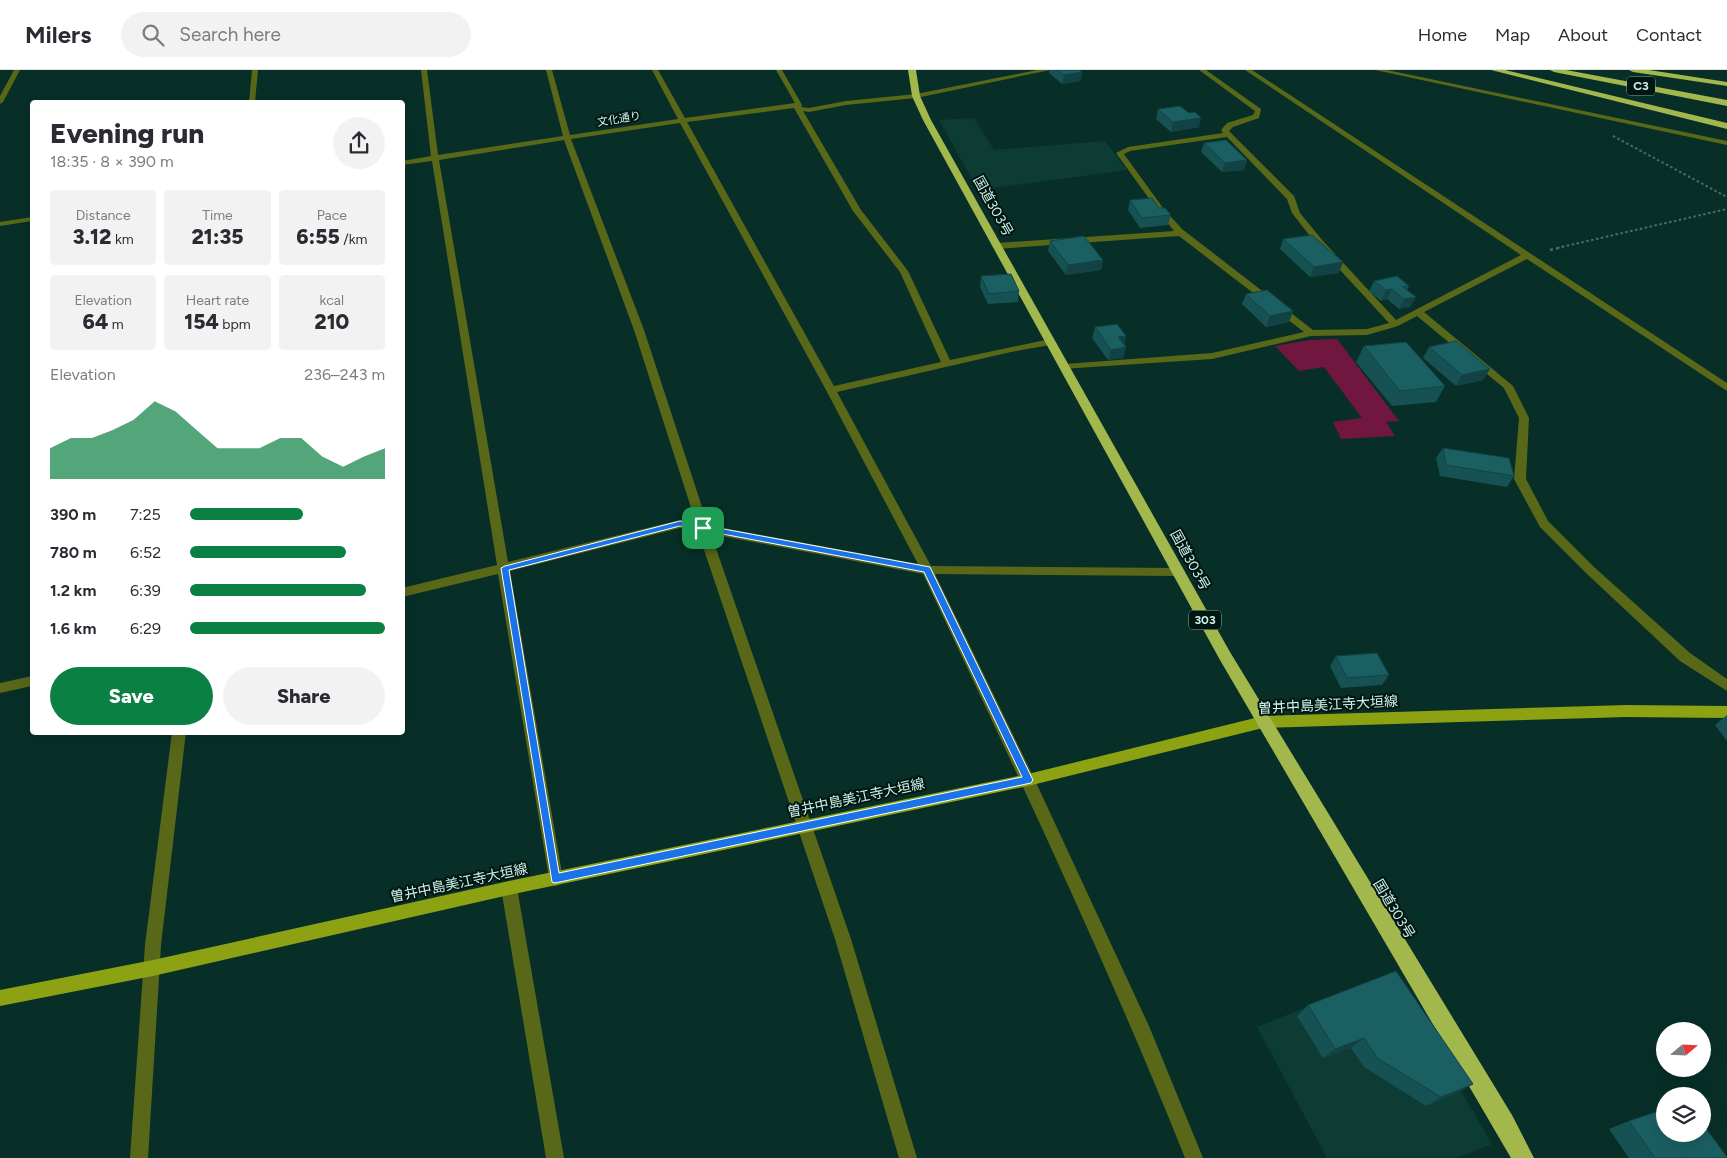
<!DOCTYPE html>
<html lang="en">
<head>
<meta charset="utf-8">
<style>
	body { margin:0; font-family:Figtree,"Noto Sans JP",sans-serif; background:#f2f2f3; color:#2b2b33; height:100vh; display:flex; flex-direction:column; font-size:19px; white-space:nowrap }
	* { box-sizing:border-box; margin:0 }
	p { font-size:16px; color:#7c7c81 }
	.icon { flex:none; width:28px; height:28px; fill:none; stroke:currentColor; stroke-width:2; stroke-linecap:round; stroke-linejoin:round }
	.map { position:relative; flex:1; overflow:hidden }
	.panel { position:absolute; left:30px; top:30px; width:375px; height:635px; display:flex; flex-direction:column; background:#fff; border-radius:5px; box-shadow:0 5px 20px #0002 }
	.panel>* { flex:none }
	.needle { width:32px; rotate:71deg }
	.buttons { position:absolute; left:1656px; top:952px; display:grid; gap:10px }
	.buttons a { display:grid; place-items:center; width:55px; height:55px; border-radius:50%; background:#fff; box-shadow:0 5px 20px #0002; font-size:25px }
	.pin { position:absolute; display:grid; place-items:center; width:42px; height:42px; color:#fff; margin:-21px; border-radius:10px; box-shadow:0 2px 8px #0006 }
	.round { display:grid; place-items:center; flex:none; width:52px; height:52px; border-radius:26px; background:#f2f2f3 }
	.overview { display:flex; align-items:center; justify-content:space-between; height:85px; padding:0 20px }
	h1 { font-size:28px; font-weight:800; line-height:38px }
	.metrics { display:grid; grid-template-columns:repeat(3,1fr); gap:8px; height:85px; padding:5px 20px }
	.metrics div { display:grid; align-content:center; border-radius:5px; background:#f2f2f3; text-align:center }
	.metrics b { font-size:21px; font-weight:800 }
	.metrics small { font-size:14px; font-weight:400 }
	.metrics p { font-size:14px }
	.chart { height:140px; padding:10px 20px }
	.chart p { display:flex; justify-content:space-between }
	.chart svg { width:100%; height:90px; margin-top:5px; fill:#0b8043; opacity:.7 }
	.primary-button { display:flex; gap:10px; margin-top:auto; padding:10px 20px }
	.primary-button a { flex:1; height:58px; border-radius:30px; background:#0b8043; color:#fff; font-size:20px; font-weight:800; line-height:58px; text-align:center }
	.primary-button a+a { background:#f2f2f3; color:#2b2b33 }
	ul { padding:0 20px; list-style:none; font-size:16px }
	li { display:grid; grid-template-columns:80px 60px 1fr; align-items:center; height:38px }
	li i { height:12px; border-radius:6px; background:#0b8043 }
	header { display:flex; align-items:center; gap:30px; box-sizing:border-box; height:70px; padding:0 25px; background:#fff; border-bottom:1px solid #e1e1e2 }
	header strong { font-size:24px }
	nav { display:flex; gap:28px; margin-inline-start:auto; font-size:18px }
	.search { width:350px; height:45px; background:#f2f2f3; display:flex; align-items:center; gap:12px; box-sizing:border-box; padding:0 18px; border-radius:28px; color:#7c7c81; font-size:19px }
	.map>svg:first-child { display:block }
	.built { fill:#0d3c34 }
	.green { fill:#71173f }
	.lines { fill:none; stroke-linecap:round; stroke-linejoin:round }
	.path-far1 { stroke:#486e66; stroke-width:2; stroke-dasharray:2.5 2.5; stroke-linecap:butt }
	.path { stroke:#486e66; stroke-width:2.5; stroke-dasharray:3 3; stroke-linecap:butt }
	.minor { fill:#596719; fill-rule:evenodd }
	.major { fill:#8ca213; fill-rule:evenodd }
	.highway { fill:#a2b74c; fill-rule:evenodd }
	.wall { fill:#165254 }
	.shaded-wall { fill:#124245 }
	.building { fill:#1a5f62; stroke:#124245 }
	.route { fill:#1a73e8; stroke:#fff; fill-rule:evenodd }
	.labels { text-anchor:middle; dominant-baseline:central; stroke-width:4; stroke-linejoin:round; paint-order:stroke }
	.far-street-label { font-size:11px; fill:#cff1e9; stroke:#001611 }
	.shield { fill:#001611; stroke:#91afa8; stroke-width:1 }
	.shield-label { font-size:12px; font-weight:bold; fill:#cff1e9 }
	.street-label { font-size:14px; fill:#cff1e9; stroke:#001611 }
</style>
</head>
<body>
<header>
<strong>Milers</strong>
<div class="search"><svg class="icon" aria-label="search" viewBox="0 0 24 24"><circle cx="10" cy="10" r="6"/><path d="M15 15l6 6"/></svg>Search here</div>
<nav><a>Home</a><a>Map</a><a>About</a><a>Contact</a></nav>
</header>
<div class="map">
<svg width="1727" height="1088" viewBox="0 0 1727 1088">
	<rect width="100%" height="100%" fill="#072f28"/>
	<path class="built" d="M974,48l20,32 111,-9 22,29 -149,20 -39,-70z
		M1392,903l100,171 -35,14h-130l-70,-131z"/>
	<path class="green" d="M1337,269l62,82 -13,1 9,14 -54,3 -8,-17 29,-4 -38,-51 -25,4 -24,-25 34,-6z"/>
	<g class="lines">
		<path class="path-far1" d="M1613,66l114,61
			M1557,178l170,-39"/>
		<path class="path" d="M1550,180l13,-3"/>
		<path class="minor" d="M14,0h6l-17,32 -3,2v-8z
			M252,0h6l-3,32h-6z
			M421,0h6l11,85 125,-19 -17,-66h6l18,65 108,-16 -26,-49h6l27,48 110,-15 -19,-33h6l20,35 -1,2 8,1 37,-7 70,-7 121,-24h13l-134,28 -70,7 -37,7 -6,-1 58,99 47,61 42,89 100,-21 5,3 -5,3 -39,7 -174,40 94,174 247,2 6,4 -6,4 -243,-2 98,202 116,250 54,132h-18c-79,-198 -171,-391 -262,-584l-212,-40 140,405 66,219h-18l-64,-219 -137,-407 -18,-4 -170,43 53,308 -3,5 -5,2 -5,-2 -52,-310 -96,23v-9l95,-23 -65,-404 -30,4v-4l29,-5zM794,38l59,103 47,61 41,90 -107,24 -147,-264zM680,53l146,267 92,174 -210,-39 -64,-195 -73,-191zM564,70l70,190 62,193 -16,-3 -172,42 -69,-402z
			M1199,0h7l55,39 -2,9 -26,9 -4,4 65,65 6,17 23,28 73,79 125,-65 -276,-185h7l475,313v8l-200,-132 -103,53 89,74 16,32 -3,61 22,42 46,46 96,86 37,26v12l-47,-30 -94,-88 -46,-46 -26,-48 5,-61 -15,-30 -87,-72 -19,10 -31,9 -56,1 -99,23 -150,10v-4l3,-1 147,-11 92,-21 -125,-96 -183,13 -4,-3 4,-3 178,-12 -16,-20 -42,-58 12,-6 95,-14 -2,-3 6,-7 26,-8 2,-4zM1227,67l60,62 5,14 25,32 72,78 -22,6 -54,1 -131,-101 -19,-21 -39,-54 6,-3z
			M1375,0h12l340,71v4z
			M32,147v4l-32,5v-4z
			M32,606v10l-32,7v-10z
			M172,662h14l-25,213 -13,213h-18l15,-213z
			M509,811l5,2 3,5 47,270h-18l-45,-270 3,-5z"/>
		<path class="major" d="M1627,635l100,1v12l-100,-1 -364,11 -235,58 -519,109 -356,81 -153,30v-16l153,-30 356,-79 519,-107 235,-58z"/>
		<path class="highway" d="M908,0h8l4,26 11,24 299,532 282,463 22,43h-23l-291,-498 -297,-540 -11,-24z
			M1491,0h14l222,53v6z
			M1550,0h16l161,30v6l-173,-34z
			M1629,0h20l78,12v4l-94,-14z"/>
	</g>
	<path class="wall" d="M1049,0h30l3,2 -2,9 -18,3 -13,-11z
		M1158,39l41,18 -28,5 -15,-13z
		M1204,73l43,17 -3,10 -22,2 -21,-20z
		M1130,130l29,8 12,7 -3,10 -28,3 -12,-18z
		M1283,169l56,34 -29,4 -30,-28z
		M1050,171l53,19 -2,10 -35,5 -18,-24z
		M981,206l38,15 -1,11 -30,2 -8,-17z
		M1374,211l35,5 -2,4 9,7 -6,10 -11,2 -12,-10 -6,2 -12,-10z
		M1246,224l47,17 -4,11 -23,5 -24,-23z
		M1095,257l31,9 -2,9 2,2 -3,11 -15,2 -16,-22z
		M1364,276l81,40 -9,16 -44,4 -36,-44z
		M1429,277l54,33 -27,6 -33,-28z
		M1443,378l71,28 -7,11 -67,-11 -4,-18z
		M1336,586l53,19 -7,10 -41,3 -11,-22z
		M1727,645v26l-12,-16z
		M1308,935l165,79 -16,9 -31,13 -62,-39 -13,-19 -28,10 -26,-42z
		M1629,1051l98,37h-98l-20,-29z"/>
	<path class="shaded-wall" d="M1082,2l-2,9 -18,3 2,-9z
		M1201,48l-2,9 -28,5 2,-10z
		M1247,90l-3,10 -22,2 3,-9z
		M1103,190l-2,10 -35,5 2,-10z
		M1343,192l-4,11 -29,4 4,-10z
		M1392,219l-5,10 -6,2 5,-11z
		M1416,227l-6,10 -11,2 5,-10z
		M1293,241l-4,11 -23,5 4,-11z
		M1126,266l-2,10 -6,-9z
		M1126,277l-3,11 -15,2 3,-10z
		M1490,299l-7,11 -27,6 6,-11z
		M1364,968l-13,10 -28,10 12,-9z
		M1473,1014l-16,9 -31,13 15,-9z"/>
	<path class="building" d="M1057,0h22l3,2 -18,3z
		M1180,36l9,7 6,-1 6,6 -28,4 -15,-13z
		M1226,70l21,20 -22,3 -21,-20z
		M1152,128l7,10h6l6,7 -29,3 -12,-18z
		M1312,165l31,27 -29,5 -31,-28z
		M1084,166l19,24 -35,5 -18,-24z
		M1011,204l8,17 -30,3 -8,-18z
		M1397,206l12,10 -6,1 13,10 -12,2 -12,-10 -6,1 -12,-9z
		M1267,220l26,21 -23,5 -24,-22z
		M1117,254l9,12 -8,1 8,10 -15,3 -16,-23z
		M1456,271l34,28 -28,6 -33,-28z
		M1406,272l39,44 -45,5 -36,-45z
		M1443,378l66,10 5,18 -68,-11z
		M1377,583l12,22 -42,3 -11,-22z
		M1396,901l77,113 -32,13 -64,-39 -13,-20 -29,11 -27,-44z
		M1665,1039v25h37v-11l25,34v1h-72l-26,-37z"/>
	<path class="route" d="M680,451l250,46 103,213 -2,3 -476,100 -3,-1 -51,-314 4,-2zM680,456l244,46 98,205 -463,96 -50,-303z"/>
	<g class="labels">
		<g class="far-street-label">
			<text transform="translate(619 49) rotate(-9)">文化通り</text>
		</g>
		<g class="shield">
			<rect x="1627" y="6.5" width="28" height="19" rx="4"/>
			<rect x="1189" y="540.5" width="32" height="19" rx="4"/>
		</g>
		<g class="shield-label">
			<text x="1641" y="16">C3</text>
			<text x="1205" y="550">303</text>
		</g>
		<g class="street-label">
			<text transform="translate(993 136) rotate(61)">国道303号</text>
			<text transform="translate(1190 490) rotate(61)">国道303号</text>
			<text transform="translate(1328 635) rotate(-3)">曽井中島美江寺大垣線</text>
			<text transform="translate(856 728) rotate(-12)">曽井中島美江寺大垣線</text>
			<text transform="translate(459 813) rotate(-12)">曽井中島美江寺大垣線</text>
			<text transform="translate(1394 839) rotate(59)">国道303号</text>
		</g>
	</g>
</svg>
<div class="buttons">
<a><svg class="needle" viewBox="-14 -14 28 28"><path d="M0-13l5 13h-10z" fill="#e53935"/><path d="M0 13l5-13h-10z" fill="#7c7c81"/></svg></a>
<a><svg class="icon" aria-label="layers" viewBox="0 0 24 24"><path d="M12 4l9 5-9 5-9-5zM3 14l9 5 9-5"/></svg></a>
</div>
<div class="pin" style="left:703px;top:458px;background:#1e9e55"><svg class="icon" aria-label="arrive" viewBox="0 0 24 24"><path d="M6 21V4h12l-3 4 3 4H6"/></svg></div>
<section class="panel">
<div class="overview"><div><h1>Evening run</h1><p>18:35 · 8 × 390 m</p></div><a class="round"><svg class="icon" aria-label="share" viewBox="0 0 24 24"><path d="M12 15V3M7 8l5-5 5 5M5 13v7h14v-7"/></svg></a></div>
<div class="metrics">
<div><p>Distance</p><b>3.12<small> km</small></b></div>
<div><p>Time</p><b>21:35</b></div>
<div><p>Pace</p><b>6:55<small> /km</small></b></div>
</div>
<div class="metrics">
<div><p>Elevation</p><b>64<small> m</small></b></div>
<div><p>Heart rate</p><b>154<small> bpm</small></b></div>
<div><p>kcal</p><b>210</b></div>
</div>
<div class="chart"><p><span>Elevation</span>236–243 m</p>
<svg viewBox="0 0 160 44" preserveAspectRatio="none"><path d="M0 44V29L10 24L20 24L30 20L40 15L50 6L60 11L70 20L80 29L90 29L100 29L110 24L120 24L130 33L140 38L150 33L160 29V44z"/></svg>
</div>
<ul>
<li><b>390 m</b>7:25<i style="width:58%"></i></li>
<li><b>780 m</b>6:52<i style="width:80%"></i></li>
<li><b>1.2 km</b>6:39<i style="width:90%"></i></li>
<li><b>1.6 km</b>6:29<i style="width:100%"></i></li>
</ul>
<div class="primary-button"><a>Save</a><a>Share</a></div>
</section>
</div>
</body>
</html>
